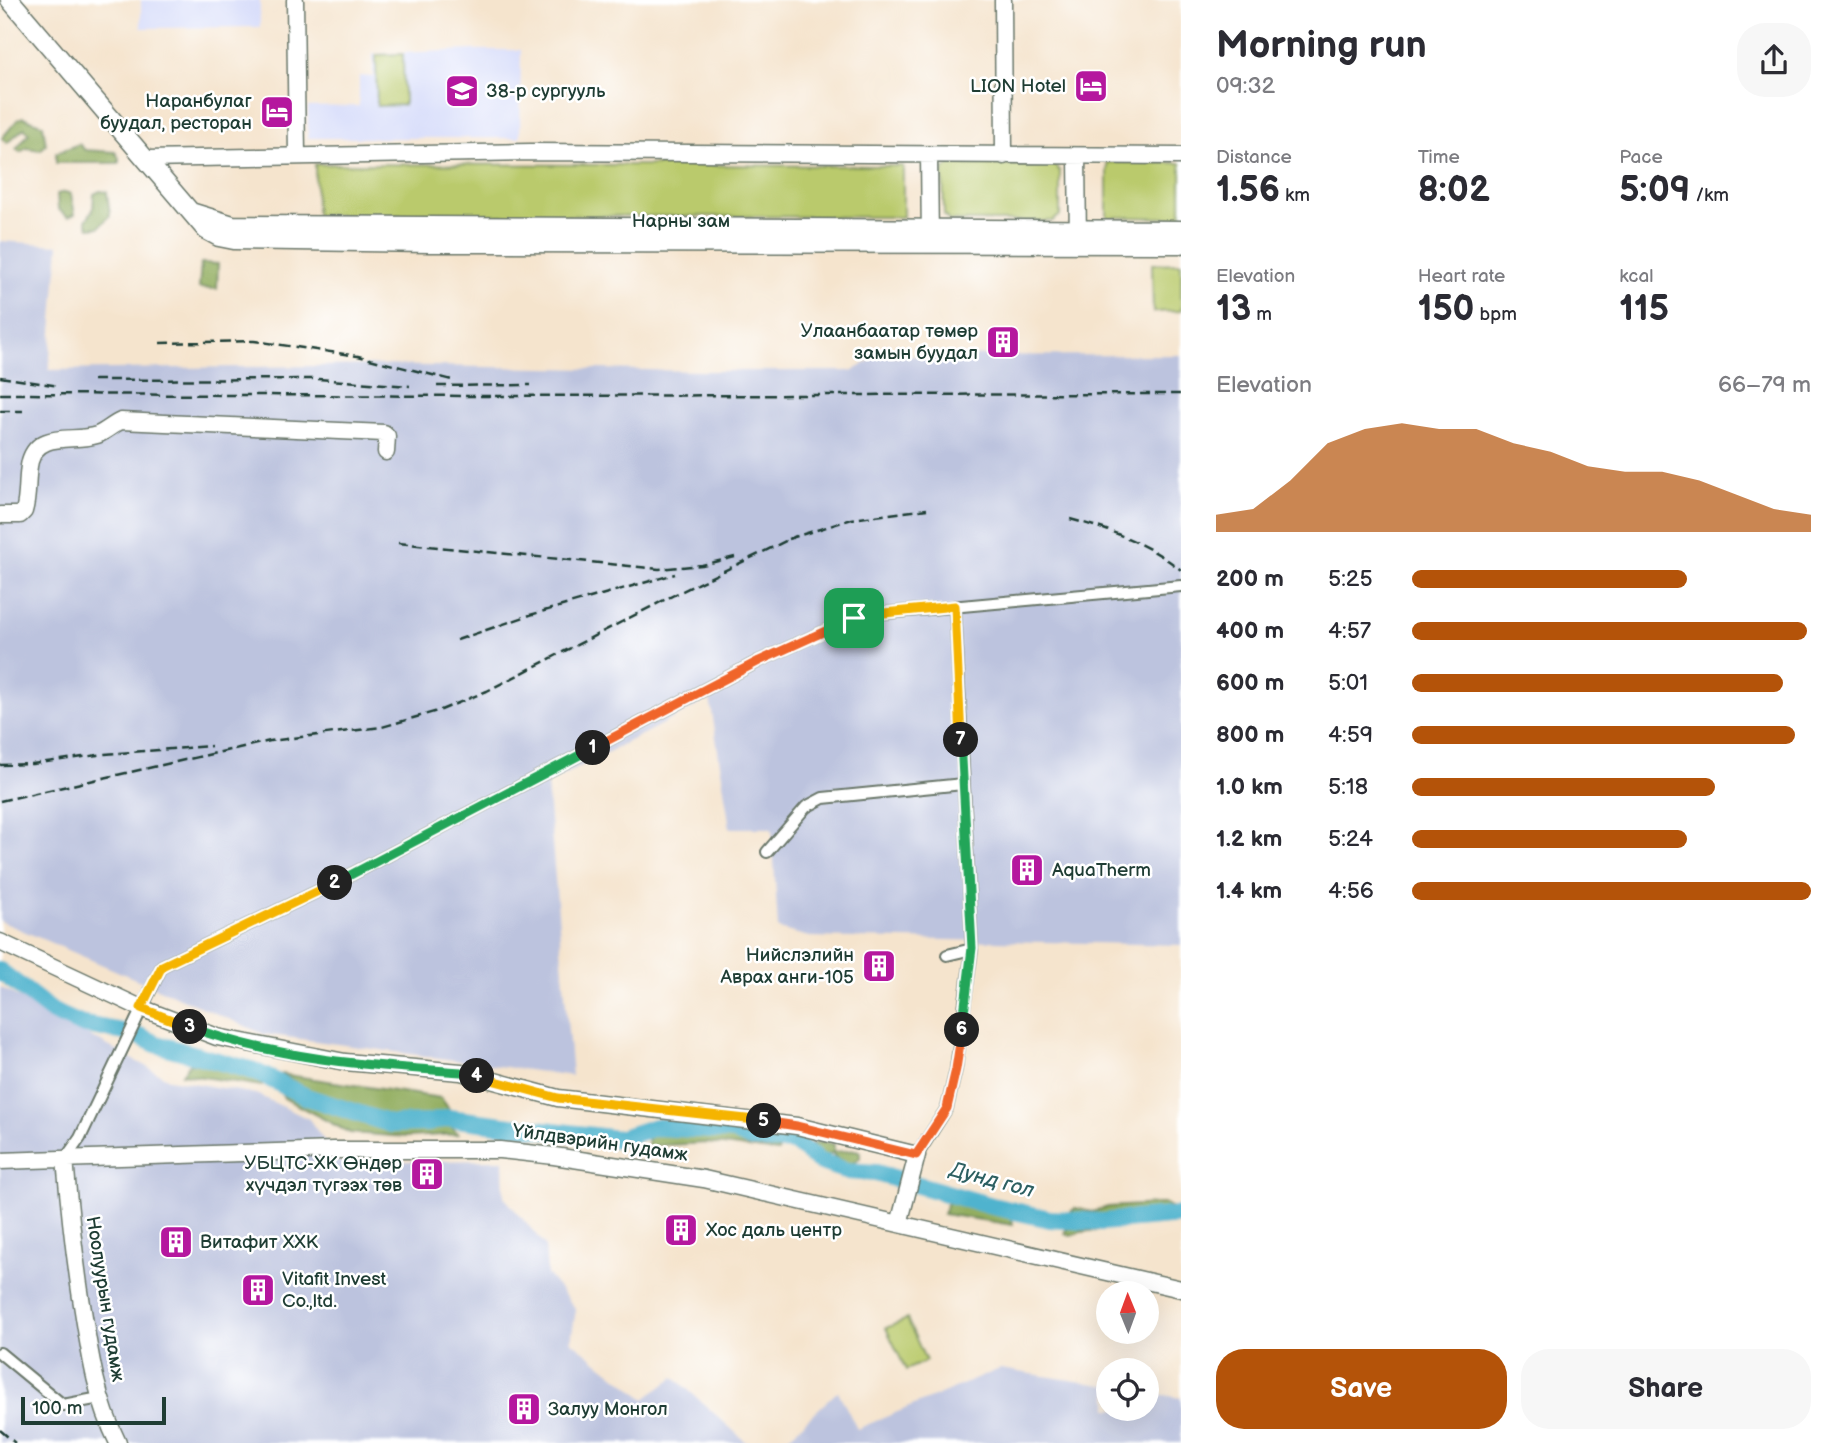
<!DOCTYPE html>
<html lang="en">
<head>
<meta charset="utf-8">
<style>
	body { margin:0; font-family:"Balsamiq Sans",sans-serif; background:#f7f7f7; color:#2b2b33; height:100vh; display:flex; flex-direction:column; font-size:26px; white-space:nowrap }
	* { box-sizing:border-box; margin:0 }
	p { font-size:23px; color:#7c7c81 }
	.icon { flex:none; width:38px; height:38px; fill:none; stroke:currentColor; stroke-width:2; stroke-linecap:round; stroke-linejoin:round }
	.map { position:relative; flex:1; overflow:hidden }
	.side { display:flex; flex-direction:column; background:#fff; width:665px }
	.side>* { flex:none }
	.needle { width:46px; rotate:359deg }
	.buttons { position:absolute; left:1096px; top:1281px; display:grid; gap:14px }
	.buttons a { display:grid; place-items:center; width:63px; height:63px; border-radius:50%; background:#fff; box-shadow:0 7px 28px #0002; font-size:35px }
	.scale { position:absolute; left:21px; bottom:18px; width:145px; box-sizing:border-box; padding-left:7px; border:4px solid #1f3d34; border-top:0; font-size:19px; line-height:24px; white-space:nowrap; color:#1f3d34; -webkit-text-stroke:5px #fff; paint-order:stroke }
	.pin { position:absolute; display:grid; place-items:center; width:60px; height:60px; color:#fff; margin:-30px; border-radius:14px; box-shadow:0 4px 10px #0006 }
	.km { position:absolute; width:35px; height:35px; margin:-18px; border-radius:50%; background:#222; color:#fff; font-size:19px; line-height:35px; text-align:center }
	.round { display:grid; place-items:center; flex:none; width:74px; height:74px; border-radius:28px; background:#f7f7f7 }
	.headline { display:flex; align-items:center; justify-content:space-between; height:119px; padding:0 35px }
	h1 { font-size:38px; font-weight:700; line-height:52px }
	.metrics { display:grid; grid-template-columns:repeat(3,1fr); gap:10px; height:119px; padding:7px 35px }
	.metrics div { display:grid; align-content:center }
	.metrics b { font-size:35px; font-weight:700 }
	.metrics small { font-size:19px; font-weight:400 }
	.metrics p { font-size:19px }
	.chart { height:196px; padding:14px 35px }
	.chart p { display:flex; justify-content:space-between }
	.chart svg { width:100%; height:126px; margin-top:7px; fill:#b45309; opacity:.7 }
	.primary-button { display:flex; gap:14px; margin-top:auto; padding:14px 35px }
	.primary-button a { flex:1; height:80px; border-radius:28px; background:#b45309; color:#fff; font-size:28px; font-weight:700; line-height:80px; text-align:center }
	.primary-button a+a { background:#f7f7f7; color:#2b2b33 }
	ul { padding:0 35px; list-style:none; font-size:23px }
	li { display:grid; grid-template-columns:112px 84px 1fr; align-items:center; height:52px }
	li i { height:18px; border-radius:9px; background:#b45309 }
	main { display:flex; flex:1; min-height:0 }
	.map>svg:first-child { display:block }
	.built { fill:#d3d9f9 }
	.industrial { fill:#bcc3de }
	.green { fill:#baca6c; stroke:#6c8450; stroke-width:2 }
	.forest { fill:#93ae60; stroke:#59764a; stroke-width:2 }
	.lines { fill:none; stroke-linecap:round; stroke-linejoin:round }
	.river { stroke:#4fb3ce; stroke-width:18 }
	.street-casing { stroke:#6a776a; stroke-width:14 }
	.secondary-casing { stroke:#6a776a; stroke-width:19 }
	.primary-casing { stroke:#6a776a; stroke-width:21 }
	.street { stroke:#fff; stroke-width:10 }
	.secondary { stroke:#fff; stroke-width:16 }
	.primary { stroke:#fff; stroke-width:18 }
	.rail { stroke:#1f3d34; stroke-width:2.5; stroke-dasharray:10 5; stroke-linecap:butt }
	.split-1-casing { stroke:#fff; stroke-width:14 }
	.split-2-casing { stroke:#fff; stroke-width:14 }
	.split-3-casing { stroke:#fff; stroke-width:14 }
	.split-4-casing { stroke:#fff; stroke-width:14 }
	.split-5-casing { stroke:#fff; stroke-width:14 }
	.split-6-casing { stroke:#fff; stroke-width:14 }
	.split-7-casing { stroke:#fff; stroke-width:14 }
	.split-8-casing { stroke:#fff; stroke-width:14 }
	.split-1 { stroke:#f0652b; stroke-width:9 }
	.split-2 { stroke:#22a559; stroke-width:9 }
	.split-3 { stroke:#f5b400; stroke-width:9 }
	.split-4 { stroke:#22a559; stroke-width:9 }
	.split-5 { stroke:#f5b400; stroke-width:9 }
	.split-6 { stroke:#f0652b; stroke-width:9 }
	.split-7 { stroke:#22a559; stroke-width:9 }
	.split-8 { stroke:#f5b400; stroke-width:9 }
	.labels { text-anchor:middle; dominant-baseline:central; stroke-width:5; stroke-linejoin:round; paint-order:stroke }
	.poi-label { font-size:19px; fill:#1f3d34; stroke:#fff; text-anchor:start }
	.street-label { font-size:19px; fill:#1f3d34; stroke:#fff }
	.water-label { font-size:21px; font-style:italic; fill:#2d6062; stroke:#fff }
</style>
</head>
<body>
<main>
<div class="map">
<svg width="1181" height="1443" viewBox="0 0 1181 1443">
	<rect width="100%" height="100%" fill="#fff"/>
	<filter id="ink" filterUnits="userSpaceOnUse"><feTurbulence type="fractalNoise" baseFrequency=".0143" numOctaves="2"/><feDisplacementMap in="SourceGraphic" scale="14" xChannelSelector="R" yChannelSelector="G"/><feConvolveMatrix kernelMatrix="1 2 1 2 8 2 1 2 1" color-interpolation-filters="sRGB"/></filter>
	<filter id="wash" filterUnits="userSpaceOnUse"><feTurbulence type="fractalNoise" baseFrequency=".00686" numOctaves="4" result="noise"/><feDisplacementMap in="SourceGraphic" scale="28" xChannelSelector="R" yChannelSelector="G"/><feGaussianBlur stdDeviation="1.57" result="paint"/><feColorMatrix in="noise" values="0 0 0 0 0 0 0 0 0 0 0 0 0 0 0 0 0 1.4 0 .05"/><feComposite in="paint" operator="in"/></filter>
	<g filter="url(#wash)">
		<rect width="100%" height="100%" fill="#f5e4cd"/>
		<path class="built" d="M141,0h119v27l-119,1z
			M475,50h46l-1,88h-212v-31l51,-1v-30l14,1v-23z"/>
		<path class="industrial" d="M0,241l59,4 -10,125 329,-5 323,6h151l26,-15 303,-1v590l-372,-8 -31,-8 -6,-101h-42l-20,-129 -163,85 25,292 -308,-42 -264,-113z
			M0,987l169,92 87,15 53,25 30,43 164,-2 1,37 41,48 2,29 29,35 -5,32 74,58 29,-22 73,66h-747z
			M1000,1369l108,17v23h38v-17l35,6v45h-399l56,-52 19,38z"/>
		<path class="green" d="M403,54l1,51 -27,1 -1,-51z
			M1107,162l74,1v55l-74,-1z
			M315,164l588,2v51l-587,-2z
			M950,164l104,1 6,6v44l-7,6h-104l-5,-6 -1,-44z
			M1181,263v48l-28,1 -1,-48z
			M907,1319l19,42 -20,9 -20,-42z"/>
		<path class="forest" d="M23,117l20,8 3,20 -6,5 -13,-2 -7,4 -4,-3 13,-16 -5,-5 -17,15 -5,-5 16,-19z
			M79,144l6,6 30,2 4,6v5h-63v-10z
			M100,191l7,1 3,24 -11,11 -10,1 -3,-8 7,-10 1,-16z
			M65,192l6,2 4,20 -7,3 -10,-8 -1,-15z
			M201,263l17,1 -1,25 -18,-1z
			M190,1063l39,5 35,12 -2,6 -80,-12z
			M281,1074l160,24 11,15c-14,3 -30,7 -44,7 -39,0 -94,-26 -127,-46z
			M280,1089c38,18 89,37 131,39 12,1 26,-3 38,-5l9,11 -50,3 -58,-4 -66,-35z
			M648,1132l75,1 56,14 -1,5 -71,-9 -60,3z
			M822,1142l12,2v8l23,-2 3,2v6l-6,5h-8l-12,-7 -1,-4 -5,4 -7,-1 -12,-7 -1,-3z
			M948,1202l49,6 14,5 2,12 -70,-11z
			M1158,1204h8l6,4 -1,4 -55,6 -50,-1 4,-5 6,-4 16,4 16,-5z
			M1161,1220l-18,5 -62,7 -11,4 -5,-2 2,-5 29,-5z"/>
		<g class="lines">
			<path class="river" d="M0,971l53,41 27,12 55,10 21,10 98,27 53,26 84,27 37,-1 20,-5 170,21 37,-12 79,4 17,8 43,3 24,19 29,10 29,2 116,33 58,13 51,3 80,-7"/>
		</g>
	</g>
	<g filter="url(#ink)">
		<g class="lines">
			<g class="street-casing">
				<path id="street" d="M767,852l39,-45 17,-9 140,-14
					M947,955l25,-6
					M917,1155l30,-47 9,-39 16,-120 -17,-343
					M65,1159l15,-21 82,-172 175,-84 422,-221 88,-40 27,-7 307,-28
					M0,1353l63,52 37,-7"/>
			</g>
			<g class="secondary-casing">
				<path id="secondary" d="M295,0l2,156
					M1003,0l1,156
					M929,155l1,85
					M1077,156l1,85
					M147,159l384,-7 650,4
					M0,515h20l4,-4c5,-16 2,-34 6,-50 9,-31 43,-18 67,-26 8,-3 15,-10 24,-14l263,12 3,3 -1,16
					M0,942l141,66 76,29 128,25 116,10 97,26 239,28 120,29 -18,69
					M65,1159c4,47 9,93 16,139 8,50 14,99 37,145
					M0,1161l334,-11h166l54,6 150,23 477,110"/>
			</g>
			<g class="primary-casing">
				<path id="primary" d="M10,0l196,230 13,7 15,3 195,3 752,1
					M191,212l42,13 948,5"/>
			</g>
			<use href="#street" class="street"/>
			<use href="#secondary" class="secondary"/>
			<use href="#primary" class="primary"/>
			<path class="rail" d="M160,343l94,-2 104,15 94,24
				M0,377l59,9
				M93,380l224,-1 93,7
				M437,386l94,-1
				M0,394l481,2 700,-2
				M0,411h23
				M1070,519c41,11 77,24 111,51
				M788,539l64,-20 75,-10
				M398,543l261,26 43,-4 33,-8
				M457,640l73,-25 145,-41
				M0,765l32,-1 73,-10 106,-8
				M0,801l270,-60 112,-14 59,-17 46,-19 187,-96 122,-59
				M0,1430l15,13"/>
		</g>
	</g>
	<g class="lines" filter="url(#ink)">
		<g class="split-1-casing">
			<path id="split-1" d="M593,748l166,-87 95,-43"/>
		</g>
		<g class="split-2-casing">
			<path id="split-2" d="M335,883l258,-135"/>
		</g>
		<g class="split-3-casing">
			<path id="split-3" d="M190,1027l-49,-19 21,-42 173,-83"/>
		</g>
		<g class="split-4-casing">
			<path id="split-4" d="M190,1027c86,32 180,39 271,45l16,4"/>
		</g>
		<g class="split-5-casing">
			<path id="split-5" d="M477,1076l81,22 206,23"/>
		</g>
		<g class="split-6-casing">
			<path id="split-6" d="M764,1121l33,5 119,29 31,-47 9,-39 6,-39"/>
		</g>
		<g class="split-7-casing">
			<path id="split-7" d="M961,740l11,208 -10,82"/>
		</g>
		<g class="split-8-casing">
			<path id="split-8" d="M854,618l20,-4 81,-8 6,134"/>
		</g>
		<use href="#split-1" class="split-1"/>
		<use href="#split-2" class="split-2"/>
		<use href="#split-3" class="split-3"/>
		<use href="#split-4" class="split-4"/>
		<use href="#split-5" class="split-5"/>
		<use href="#split-6" class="split-6"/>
		<use href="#split-7" class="split-7"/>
		<use href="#split-8" class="split-8"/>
	</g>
	<defs>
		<g id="hotel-square" transform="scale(1.75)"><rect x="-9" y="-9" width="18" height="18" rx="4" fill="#b5179e" stroke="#fff"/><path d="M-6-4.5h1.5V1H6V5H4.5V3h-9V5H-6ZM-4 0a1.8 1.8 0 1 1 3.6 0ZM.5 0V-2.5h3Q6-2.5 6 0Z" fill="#fff"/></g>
		<g id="school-square" transform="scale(1.75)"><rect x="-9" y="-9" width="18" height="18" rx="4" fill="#b5179e" stroke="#fff"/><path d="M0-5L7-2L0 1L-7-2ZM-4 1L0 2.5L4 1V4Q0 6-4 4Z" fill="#fff"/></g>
		<g id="building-square" transform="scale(1.75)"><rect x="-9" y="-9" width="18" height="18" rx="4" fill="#b5179e" stroke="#fff"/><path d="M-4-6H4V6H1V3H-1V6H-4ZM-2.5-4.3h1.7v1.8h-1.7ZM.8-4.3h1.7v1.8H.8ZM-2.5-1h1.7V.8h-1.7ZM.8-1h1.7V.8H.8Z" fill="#fff"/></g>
	</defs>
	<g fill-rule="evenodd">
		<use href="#hotel-square" x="1091" y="86"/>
		<use href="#school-square" x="462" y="91"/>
		<use href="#hotel-square" x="277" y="112"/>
		<use href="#building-square" x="1003" y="342"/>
		<use href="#building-square" x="1027" y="870"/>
		<use href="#building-square" x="879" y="966"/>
		<use href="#building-square" x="427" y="1174"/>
		<use href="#building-square" x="681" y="1230"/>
		<use href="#building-square" x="176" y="1242"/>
		<use href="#building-square" x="258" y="1290"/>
		<use href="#building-square" x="524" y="1409"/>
	</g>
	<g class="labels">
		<g class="poi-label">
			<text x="1066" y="86" text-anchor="end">LION Hotel</text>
			<text x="486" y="91">38-р сургууль</text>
			<text x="252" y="101" text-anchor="end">Наранбулаг<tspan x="252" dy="22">буудал, ресторан</tspan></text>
			<text x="978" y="331" text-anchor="end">Улаанбаатар төмөр<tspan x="978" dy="22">замын буудал</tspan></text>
			<text x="1052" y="870">AquaTherm</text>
			<text x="854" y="955" text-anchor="end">Нийслэлийн<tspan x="854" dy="22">Аврах анги-105</tspan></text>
			<text x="402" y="1163" text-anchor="end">УБЦТС-ХК Өндөр<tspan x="402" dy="22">хүчдэл түгээх төв</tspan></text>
			<text x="706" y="1230">Хос даль центр</text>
			<text x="200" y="1242">Витафит ХХК</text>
			<text x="282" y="1279">Vitafit Invest<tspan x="282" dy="22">Co.,ltd.</tspan></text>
			<text x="548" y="1409">Залуу Монгол</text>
		</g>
		<g class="street-label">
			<text x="681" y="221">Нарны зам</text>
			<text transform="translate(600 1143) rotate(8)">Yйлдвэрийн гудамж</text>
			<text transform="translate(105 1299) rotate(81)">Ноолуурын гудамж</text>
		</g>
		<g class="water-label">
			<text transform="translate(992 1180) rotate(15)">Дунд гол</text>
		</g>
	</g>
</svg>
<div class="buttons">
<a><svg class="needle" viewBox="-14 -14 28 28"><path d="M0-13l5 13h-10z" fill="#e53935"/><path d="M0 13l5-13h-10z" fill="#7c7c81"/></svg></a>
<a><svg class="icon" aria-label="locate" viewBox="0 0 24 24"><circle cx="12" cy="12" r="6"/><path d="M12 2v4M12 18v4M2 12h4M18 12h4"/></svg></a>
</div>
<div class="scale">100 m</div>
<div class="pin" style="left:854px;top:618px;background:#1e9e55"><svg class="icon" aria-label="arrive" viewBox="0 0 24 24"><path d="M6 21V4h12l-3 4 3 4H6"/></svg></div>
<b class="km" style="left:593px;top:748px">1</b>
<b class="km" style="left:335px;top:883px">2</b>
<b class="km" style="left:190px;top:1027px">3</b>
<b class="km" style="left:477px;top:1076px">4</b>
<b class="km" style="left:764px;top:1121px">5</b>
<b class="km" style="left:962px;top:1030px">6</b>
<b class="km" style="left:961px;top:740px">7</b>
</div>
<section class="side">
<div class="headline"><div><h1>Morning run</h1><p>09:32</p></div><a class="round"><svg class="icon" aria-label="share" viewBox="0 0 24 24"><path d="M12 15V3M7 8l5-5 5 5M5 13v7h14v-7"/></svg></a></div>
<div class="metrics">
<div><p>Distance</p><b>1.56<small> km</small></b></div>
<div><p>Time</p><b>8:02</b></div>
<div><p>Pace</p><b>5:09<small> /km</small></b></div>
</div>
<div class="metrics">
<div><p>Elevation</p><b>13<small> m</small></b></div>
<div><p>Heart rate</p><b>150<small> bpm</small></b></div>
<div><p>kcal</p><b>115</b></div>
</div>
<div class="chart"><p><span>Elevation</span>66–79 m</p>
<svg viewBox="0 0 160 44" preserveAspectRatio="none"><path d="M0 44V38L10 36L20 26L30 13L40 8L50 6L60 8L70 8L80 13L90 16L100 21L110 23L120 23L130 26L140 31L150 36L160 38V44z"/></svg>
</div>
<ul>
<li><b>200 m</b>5:25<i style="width:69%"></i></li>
<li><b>400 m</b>4:57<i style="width:99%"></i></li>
<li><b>600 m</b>5:01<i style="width:93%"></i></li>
<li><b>800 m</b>4:59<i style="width:96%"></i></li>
<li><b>1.0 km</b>5:18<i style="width:76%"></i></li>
<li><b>1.2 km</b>5:24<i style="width:69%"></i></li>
<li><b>1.4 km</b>4:56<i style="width:100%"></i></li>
</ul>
<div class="primary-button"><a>Save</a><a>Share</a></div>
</section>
</main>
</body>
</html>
